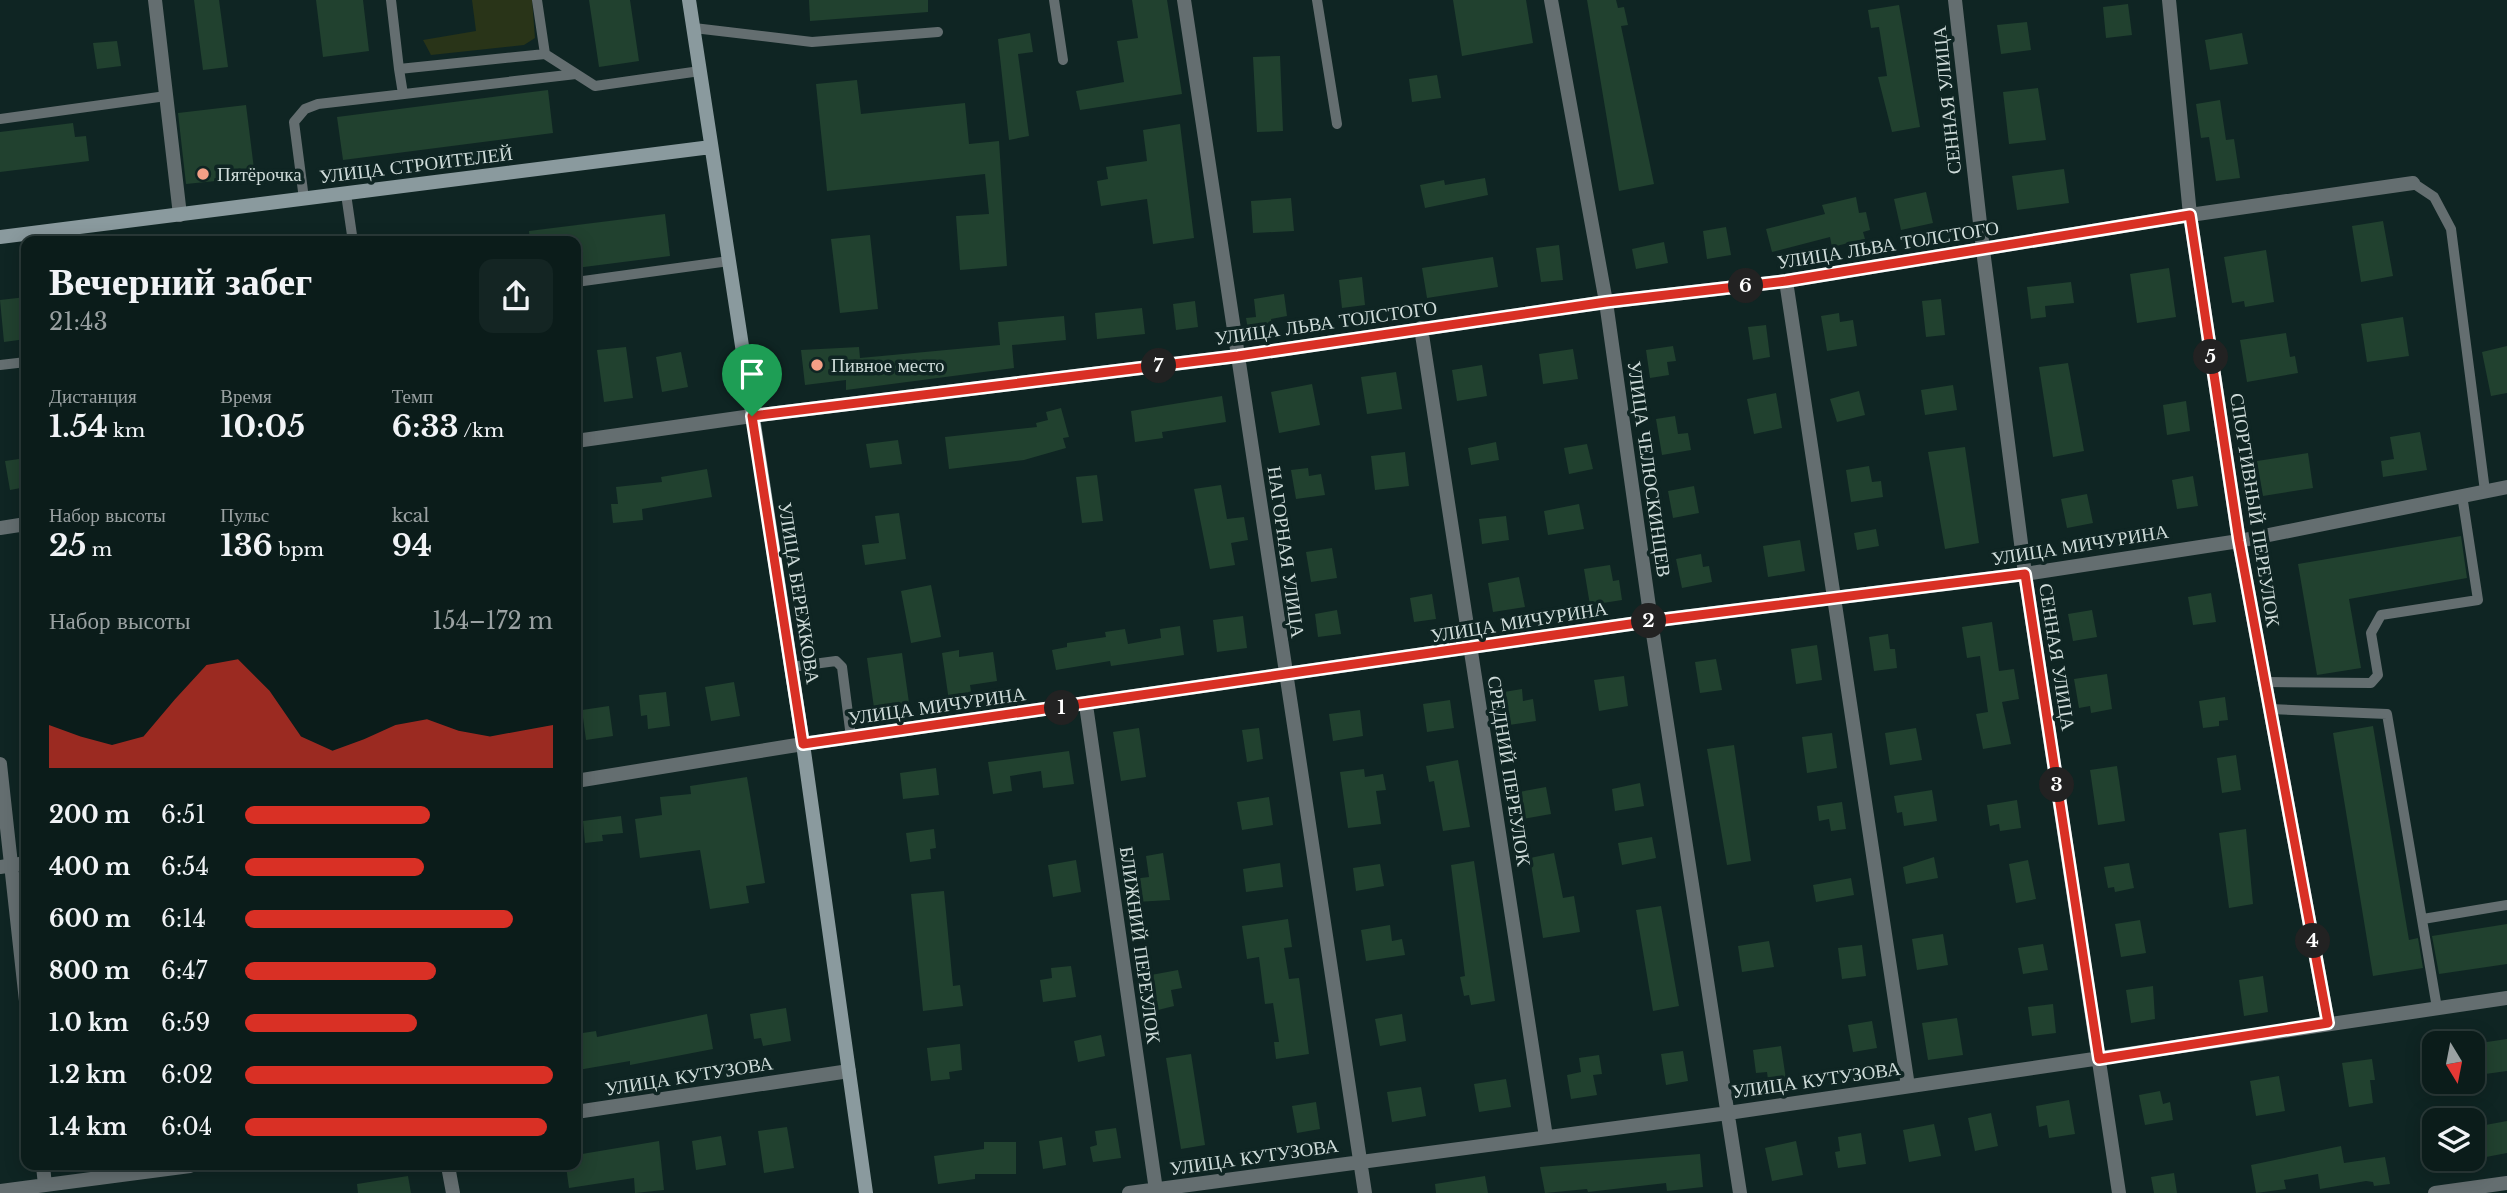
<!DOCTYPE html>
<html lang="ru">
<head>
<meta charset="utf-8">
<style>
	body { margin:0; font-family:"Libre Baskerville",serif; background:#142523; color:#f1f3f6; height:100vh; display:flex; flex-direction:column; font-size:26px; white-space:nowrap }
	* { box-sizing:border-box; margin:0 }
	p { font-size:23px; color:#9aa1a2 }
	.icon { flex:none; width:38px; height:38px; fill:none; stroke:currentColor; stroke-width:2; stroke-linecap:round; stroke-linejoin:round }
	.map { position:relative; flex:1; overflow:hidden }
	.panel { position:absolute; left:21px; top:236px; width:560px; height:934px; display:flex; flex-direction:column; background:#0b1c1a; border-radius:14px; box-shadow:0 4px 18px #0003,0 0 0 2px #2b3a39 }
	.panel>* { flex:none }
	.needle { width:46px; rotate:170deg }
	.tools { position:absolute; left:2422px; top:1031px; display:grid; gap:14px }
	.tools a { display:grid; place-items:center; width:63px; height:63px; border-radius:14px; background:#0b1c1a; box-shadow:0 4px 18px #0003,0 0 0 2px #2b3a39; font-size:35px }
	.pin { position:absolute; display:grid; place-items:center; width:60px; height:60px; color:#fff; margin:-72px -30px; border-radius:50% 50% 50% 0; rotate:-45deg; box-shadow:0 0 7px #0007 }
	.pin .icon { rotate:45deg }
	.km { position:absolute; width:35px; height:35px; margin:-18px; border-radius:50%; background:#222; color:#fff; font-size:19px; line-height:35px; text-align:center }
	.round { display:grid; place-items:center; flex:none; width:74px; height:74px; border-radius:14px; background:#142523 }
	.head { display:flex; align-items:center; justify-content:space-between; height:119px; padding:0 28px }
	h1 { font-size:38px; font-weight:700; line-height:52px }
	.figures { display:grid; grid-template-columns:repeat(3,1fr); gap:10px; height:119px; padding:7px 28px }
	.figures div { display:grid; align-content:center }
	.figures b { font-size:30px; font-weight:700 }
	.figures small { font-size:19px; font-weight:400 }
	.figures p { font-size:19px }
	.chart { height:196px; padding:14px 28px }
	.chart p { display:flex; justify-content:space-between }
	.chart svg { width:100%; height:126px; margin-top:7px; fill:#d93025; opacity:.7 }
	ul { padding:0 28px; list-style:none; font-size:23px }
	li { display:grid; grid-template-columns:112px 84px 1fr; align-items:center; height:52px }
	li i { height:18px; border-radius:9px; background:#d93025 }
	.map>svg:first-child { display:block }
	.green { fill:#293418 }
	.building { fill:#21412f }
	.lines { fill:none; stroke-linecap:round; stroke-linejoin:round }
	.lane { stroke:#646e70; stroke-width:10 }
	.street { stroke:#646e70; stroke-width:14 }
	.secondary { stroke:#8a9a9e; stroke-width:14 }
	.route-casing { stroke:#fff; stroke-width:14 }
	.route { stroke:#d93025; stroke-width:9 }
	.poi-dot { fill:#f39f86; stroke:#0f2523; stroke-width:2.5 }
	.labels { text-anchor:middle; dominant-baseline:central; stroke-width:7; stroke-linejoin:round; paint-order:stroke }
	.street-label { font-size:19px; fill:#cedbd9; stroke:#0f2523 }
	.poi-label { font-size:19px; fill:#cedbd9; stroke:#0f2523; text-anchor:start }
</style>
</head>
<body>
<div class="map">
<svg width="2507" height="1193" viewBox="0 0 2507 1193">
	<rect width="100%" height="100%" fill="#0f2523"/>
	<path class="green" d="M472,0h60l3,38 -11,7 -93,10 -8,-15 53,-9z"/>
	<path class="building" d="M194,0h25l9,67 -25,3z
		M316,0h47l6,51 -46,6z
		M589,0h41l9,61 -40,6z
		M809,0h119v12l-118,9z
		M1132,0h35l15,94 -102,16 -4,-19 48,-9 -7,-41 21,-3z
		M1453,0h73l7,43 -71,13z
		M1587,0h29l2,8 6,-1 4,18 -7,1 33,158 -35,7z
		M2128,4l4,31 -26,3 -3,-31z
		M1899,5l21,122 -28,5 -14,-55 9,-1 -8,-49 -8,1 -3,-18z
		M2027,22l4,28 -30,4 -4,-29z
		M1030,33l3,19 -15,2 11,82 -20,4 -11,-101z
		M2242,33l6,31 -38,6 -5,-30z
		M117,41l4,25 -24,3 -4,-26z
		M1280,56l3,75 -26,1 -4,-75z
		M1437,75l4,23 -29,4 -3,-23z
		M857,80l4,34 104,-11 4,41 30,-3 8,125 -47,4 -4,-54 33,-2 -4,-40 -158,17 -11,-107z
		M2038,88l8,52 -37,4 -6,-52z
		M548,90l5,43 -210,27 -6,-43z
		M2220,100l6,40 8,-1 6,39 -24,3 -7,-44 -8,1 -5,-34z
		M246,105l9,72 -69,7 -8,-71z
		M73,123l2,14 11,-1 3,25 -89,11v-40z
		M1180,124l14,114 -41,6 -6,-45 -46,7 -4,-25 11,-2 -2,-12 41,-6 -4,-31z
		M2064,169l5,34 -52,7 -5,-34z
		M1485,178l3,17 -63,13 -5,-23 24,-5 1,5z
		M1926,192l7,31 -32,7 -7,-31z
		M1856,197l3,16 7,-1 4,18 -7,2 2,7 -33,8 -2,-10 -58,15 -6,-23 59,-15 -3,-9z
		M1291,198l3,33 -41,2 -2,-32z
		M665,214l5,42 -94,12v-26h-46l-1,-11z
		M2383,221l10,55 -32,6 -9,-56z
		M1726,227l5,28 -24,4 -4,-28z
		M870,235l8,74 -38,4 -9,-74z
		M1664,242l4,21 -32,6 -4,-20z
		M1559,245l4,35 -22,2 -5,-34z
		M2266,250l8,52 -29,5 -1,-6 -12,2 -8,-46z
		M1493,257l5,30 -71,11 -5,-30z
		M2169,268l7,49 -39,6 -7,-49z
		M1362,277l3,28 -23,3 -3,-28z
		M2071,282l3,21 -29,3 1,11 -15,2 -4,-32z
		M1284,294l3,22 -16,3 2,13 -24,3 -3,-17 10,-1 -2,-18z
		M26,297v42l-22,3 -4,-42z
		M1941,299l4,36 -19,2 -4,-36z
		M1195,301l3,26 -22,3 -3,-26z
		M1142,308l3,26 -48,5 -2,-26z
		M1839,313l1,9 13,-2 4,26 -30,5 -6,-35z
		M1064,316l2,24 -54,5 2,23 -168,22v-10l-41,5 -4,-35 58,-3 1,11 140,-13 -2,-23z
		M2403,317l6,39 -42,6 -6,-38z
		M1766,325l4,32 -17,3 -5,-33z
		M2286,333l4,24 5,-1 3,17 -51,9 -7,-42z
		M1673,346l3,15 -9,1 2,13 -19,3 -4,-28z
		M2507,346v47l-16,3 -9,-44z
		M626,347l7,51 -29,4 -7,-52z
		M1573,349l5,30 -35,5 -4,-30z
		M681,352l7,35 -26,5 -6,-35z
		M2068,363l16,88 -31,6 -14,-90z
		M1482,365l5,31 -30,5 -5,-31z
		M1396,372l6,37 -35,5 -6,-37z
		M1312,384l8,41 -41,8 -8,-41z
		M1953,385l4,25 -32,5 -4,-25z
		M1859,391l6,24 -28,7 -7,-23z
		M1776,393l6,35 -28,6 -7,-35z
		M1222,396l4,26 -64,10 1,6 -28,4 -4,-31z
		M2186,401l4,30 -23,4 -4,-30z
		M1061,408l8,29 -6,1 3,10 -42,12 -75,9 -4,-32 92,-10 -1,-4 12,-3 -2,-8z
		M1675,416l3,18 10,-1 3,17 -29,5 -6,-36z
		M2420,432l7,38 -44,7 -2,-16 13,-2 -4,-22z
		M898,440l4,24 -32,4 -4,-24z
		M1496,442l3,18 -28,5 -3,-17z
		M1587,444l6,25 -24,5 -5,-26z
		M1965,447l14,96 -34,6 -17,-97z
		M1405,452l4,34 -34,4 -4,-34z
		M2308,453l5,35 -50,8 -6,-35z
		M26,458v29l-16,3 -5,-29z
		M1869,466l3,16 9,-1 2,16 -32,5 -5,-32z
		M1308,468l1,8 12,-2 4,21 -29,4 -5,-29z
		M707,469l5,28 -70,12 1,11 -30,3 -2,-19h7l-2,-17 46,-5 -1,-5z
		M1097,475l6,46 -21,2 -6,-46z
		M2193,476l5,30 -21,3 -5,-29z
		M1221,485l6,34 17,-2 4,23 -17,3 4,22 -25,4 -16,-80z
		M1694,486l5,27 -26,5 -5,-27z
		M2087,494l6,29 -26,5 -6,-29z
		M1579,504l5,25 -36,6 -4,-24z
		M899,513l7,46 -41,6 -3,-20 17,-2 -4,-27z
		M1506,516l3,24 -27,4 -3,-25z
		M1876,529l3,17 -22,4 -3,-17z
		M2461,536l6,42 -118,21 12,69 -44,7 -19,-111z
		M1800,540l5,31 -37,6 -5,-31z
		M1332,548l5,30 -26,4 -5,-30z
		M1701,554l2,13 6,-1 3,16 -30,6 -6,-29z
		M1610,565l3,16 6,-1 3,20 -32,5 -6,-36z
		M1519,577l6,30 -32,5 -5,-29z
		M931,585l10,52 -30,6 -10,-52z
		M2211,593l5,29 -23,3 -5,-28z
		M1432,594l4,25 -22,3 -4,-24z
		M1337,610l4,24 -23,3 -3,-23z
		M2092,610l5,27 -24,4 -5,-27z
		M1243,616l4,32 -30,4 -4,-32z
		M1992,622l7,49 15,-2 5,30 -17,3 9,42 -28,5 -7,-35 12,-2 -8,-56 -13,2 -5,-31z
		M1180,626l4,29 -73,11 -1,-5 -54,9 -4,-20 15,-3v-4l39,-6 -1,-5 20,-3 3,15 33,-6 -1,-9z
		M1888,634l2,15h5l2,19 -23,3 -5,-34z
		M1817,645l5,35 -26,4 -5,-35z
		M959,650v7l34,-5 4,29 -27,4 2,13 -23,3 -7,-48z
		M902,653l9,64 -35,5 -9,-64z
		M1716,659l6,31 -22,3 -5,-31z
		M2107,674l5,35 -21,4 -1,-7 -11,2 -5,-29z
		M1624,676l4,30 -29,5 -5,-31z
		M734,682l6,34 -29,5 -6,-34z
		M1522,689l1,12 10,-2 3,22 -27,4 -5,-33z
		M666,692l4,34 -22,3 -1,-14 -6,1 -2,-21z
		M2225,697l3,23 -9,1v5l-16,2 -4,-27z
		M1450,700l4,28 -27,4 -4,-28z
		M609,706l4,30 -27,4 -4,-30z
		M1360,710l3,26 -30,5 -4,-27z
		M2373,726l36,214 9,-2 5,30 -50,8 -40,-243z
		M1139,728l7,49 -25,4 -8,-49z
		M1259,728l4,31 -16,3 -5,-32z
		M1916,728l6,32 -32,5 -5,-32z
		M1832,733l5,35 -30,5 -5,-36z
		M1734,745l17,116 -24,4 -20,-116z
		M1069,751l5,33 -31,4 -2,-17 -31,5 2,15 -19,3 -5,-32z
		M2236,755l5,35 -19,3 -5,-35z
		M1458,760l12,67 -27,4 -9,-50 -5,1 -3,-16z
		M2117,766l8,55 -27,4 -8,-55z
		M936,768l3,27 -36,4 -3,-26z
		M1364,769l1,8 18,-3 3,16 -10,1 5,33 -33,4 -8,-56z
		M747,777l18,106 -19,3 3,17 -39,6 -10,-59 -60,8 -5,-39 27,-4 -2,-18 31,-3 -1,-8z
		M1640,783l4,23 -29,5 -3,-22z
		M1546,787l5,27 -28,5 -4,-27z
		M1932,790l5,31 -33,5 -2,-14 -5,1 -3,-17z
		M1269,797l4,28 -31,5 -5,-28z
		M2017,800l4,28 -21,3 -1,-7 -9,2 -3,-21z
		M1842,802l4,27 -15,2 -2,-12 -10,2 -2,-15z
		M621,816l2,17 -21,2 1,6 -18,2 -2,-22z
		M934,829l2,19 -6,1 1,10 -21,3 -4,-29z
		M2246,829l7,75 -24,4 -10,-75z
		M1652,837l4,21 -34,7 -4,-22z
		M1163,853l7,47 -34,2 -3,-23 16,-2 -3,-21z
		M1554,853l9,45 11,-2 6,36 -37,6 -13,-80z
		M1934,857l4,21 -32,6 -3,-17z
		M1076,860l5,32 -28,5 -5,-32z
		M2028,860l8,39 -20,4 -7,-39z
		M1474,861l21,140 -24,4 -2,-10 -5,1 -4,-19 5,-1 -14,-111z
		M1280,863l3,24 -37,5 -3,-23z
		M2129,863l5,25 -19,4 -1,-5 -6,1 -4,-21z
		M1380,864l4,22 -28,5 -3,-23z
		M1851,878l3,17 -38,7 -3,-17z
		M944,891l9,95 7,-1 3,21 -40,5 -12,-117z
		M1661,906l18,100 -26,5 -17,-101z
		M1288,919l4,28 -8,1 5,31 10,-1 10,76 -33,5 -2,-17h5l-6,-39 -8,1 -6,-47 -12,2 -5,-33z
		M2140,920l6,33 -25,4 -6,-33z
		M2507,924v40l-68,10 -7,-38z
		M1390,925l2,16 10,-2 3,16 -39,6 -5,-31z
		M1943,934l5,31 -31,5 -5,-31z
		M1769,941l5,26 -32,5 -4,-26z
		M2043,944l5,26 -25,4 -5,-26z
		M1862,945l4,31 -24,3 -4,-31z
		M1071,966l5,31 -33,5 -3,-22 12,-2 -1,-10z
		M1178,970l4,18 -11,2 3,16 -16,4 -7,-35z
		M2263,976l5,36 -24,4 -5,-36z
		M2153,986l2,33 -24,4 -5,-33z
		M2053,1004l3,29 -24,3 -4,-29z
		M786,1008l5,33 -28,5 -2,-8 -7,1 -4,-25z
		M707,1014l6,35 -83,16v-4l-52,9 -2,-36 20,-3 1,6z
		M1402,1014l4,27 -26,5 -5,-27z
		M1957,1018l6,37 -35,5 -6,-37z
		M1872,1021l5,27 -24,4 -5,-27z
		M1101,1035l4,21 -27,6 -4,-21z
		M2507,1039v32l-29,4 -3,-20 7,-1 -2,-11z
		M960,1044l2,26 -13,2 1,7 -19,2 -4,-33z
		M1781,1046l6,40 -18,2 -2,-16 -11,1 -3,-23z
		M1683,1051l5,30 -22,4 -5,-31z
		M1191,1054l14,91 -24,4 -15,-91z
		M1599,1055l3,19 -9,1 4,20 -26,4 -4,-24 14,-3 -2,-14z
		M2372,1059l3,21h-5l3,23 -24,4 -7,-44z
		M2279,1076l6,35 -29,5 -6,-35z
		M1506,1079l5,28 -32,5 -5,-28z
		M1421,1087l5,29 -34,6 -5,-30z
		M2160,1091l3,13 7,-2 3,18 -28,5 -6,-30z
		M2069,1100l6,34 -26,4 -2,-13 -8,2 -3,-21z
		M1316,1102l4,27 -23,4 -5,-27z
		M1991,1113l7,33 -23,5 -7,-33z
		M2507,1121v32l-21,4 -6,-31z
		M1934,1124l7,32 -32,6 -6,-32z
		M787,1127l7,41 -30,5 -6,-42z
		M1116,1128l5,30 -28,4 -3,-15 7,-2 -2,-14z
		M1861,1133l5,31 -28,4 -3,-16 5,-1 -2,-14z
		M721,1136l5,29 -30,5 -4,-29z
		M1062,1137l4,28 -23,4 -4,-28z
		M659,1141l5,49 -29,3 -1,-15 -65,10 -3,-22h10v-11z
		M1796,1141l7,34 -31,6 -7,-33z
		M984,1142h32v32h-41v5l-37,5 -4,-28 50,-7z
		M2341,1146l3,17 41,-6 5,27 -16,2 -1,-4 -7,-1 -46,8 -2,-15 -34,6 2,9 -30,4 -5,-28z
		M1700,1154l3,33 -36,4 -1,-8 -78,9 -1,-3 -42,4 -5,-26z
		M2174,1173l3,20h-23l-3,-16z
		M408,1176l3,17h-53l-1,-9z
		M1485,1176l3,17h-52l-1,-9z"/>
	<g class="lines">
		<path class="lane" d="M391,0l8,69 146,-15 50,32 105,-15
			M537,0l8,54
			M1054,0l9,60
			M1317,0l20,124
			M694,28l118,14 126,-10
			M399,69l4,25
			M0,119l166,-23
			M2413,183l21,14 17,32 34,262
			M346,194l7,48
			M304,199l-10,-77 11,-13 13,-5 258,-30
			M576,282l153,-21
			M0,365l26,-3
			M791,667l45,-6 6,6 9,70
			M2265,682l106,1 7,-8 -7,-42 10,-18 97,-15 -16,-105
			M2270,709l117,5 50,294
			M2423,919l84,-14"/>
		<path class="street" d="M155,0l25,215
			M1184,0l181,1193
			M1551,0l55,302 45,319 89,572
			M1955,0l28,250 42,324 94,619
			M2169,0l21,215 49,326 89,482
			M1786,281l122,805
			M1421,328l125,809
			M576,441l176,-25 486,-60 368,-54 180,-21 404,-66 223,-32
			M0,528l26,-4
			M1086,705l70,485
			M0,764l26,237
			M576,781l227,-37 848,-123 374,-47 214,-33 268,-54
			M0,867l26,-4
			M576,1112l273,-41
			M43,1166l2,19
			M448,1166l5,27
			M0,1191l190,-25
			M1129,1193l599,-80 779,-115
			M2435,1193l72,-10"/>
		<path class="secondary" d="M689,0l114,744 63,449
			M0,237l711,-90"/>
	</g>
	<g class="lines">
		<g class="route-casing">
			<path id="route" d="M2190,215l49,326 89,482 -229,36 -74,-485 -374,47 -848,123 -51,-328 486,-60 368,-54 180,-21z"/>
		</g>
		<use href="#route" class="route"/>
	</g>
	<g class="poi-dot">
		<circle cx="203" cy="174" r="7"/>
		<circle cx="817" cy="365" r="7"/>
	</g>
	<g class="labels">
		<g class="street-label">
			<text transform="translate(1947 100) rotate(-96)">СЕННАЯ УЛИЦА</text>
			<text transform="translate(416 165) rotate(-7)">УЛИЦА СТРОИТЕЛЕЙ</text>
			<text transform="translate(1888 245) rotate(-9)">УЛИЦА ЛЬВА ТОЛСТОГО</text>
			<text transform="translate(1326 323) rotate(-8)">УЛИЦА ЛЬВА ТОЛСТОГО</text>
			<text transform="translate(1649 469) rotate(82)">УЛИЦА ЧЕЛЮСКИНЦЕВ</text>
			<text transform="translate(2255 510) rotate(81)">СПОРТИВНЫЙ ПЕРЕУЛОК</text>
			<text transform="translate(2080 545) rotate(-9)">УЛИЦА МИЧУРИНА</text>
			<text transform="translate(1286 552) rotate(82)">НАГОРНАЯ УЛИЦА</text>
			<text transform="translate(799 593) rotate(81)">УЛИЦА БЕРЕЖКОВА</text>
			<text transform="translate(1519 622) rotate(-9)">УЛИЦА МИЧУРИНА</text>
			<text transform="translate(2057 657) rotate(81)">СЕННАЯ УЛИЦА</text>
			<text transform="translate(937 706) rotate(-8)">УЛИЦА МИЧУРИНА</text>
			<text transform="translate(1509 771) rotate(81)">СРЕДНИЙ ПЕРЕУЛОК</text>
			<text transform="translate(1140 945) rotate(82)">БЛИЖНИЙ ПЕРЕУЛОК</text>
			<text transform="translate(689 1076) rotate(-9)">УЛИЦА КУТУЗОВА</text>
			<text transform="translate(1816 1080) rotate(-8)">УЛИЦА КУТУЗОВА</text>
			<text transform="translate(1254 1157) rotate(-8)">УЛИЦА КУТУЗОВА</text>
		</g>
		<g class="poi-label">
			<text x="217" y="174">Пятёрочка</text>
			<text x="831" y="365">Пивное место</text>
		</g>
	</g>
</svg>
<div class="tools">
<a><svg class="needle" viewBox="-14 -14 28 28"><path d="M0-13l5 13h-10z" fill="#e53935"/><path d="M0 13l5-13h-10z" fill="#9aa1a2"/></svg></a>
<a><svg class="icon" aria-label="layers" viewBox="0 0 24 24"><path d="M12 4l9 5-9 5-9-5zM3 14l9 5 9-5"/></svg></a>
</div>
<div class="pin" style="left:752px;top:416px;background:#1e9e55"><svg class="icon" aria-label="arrive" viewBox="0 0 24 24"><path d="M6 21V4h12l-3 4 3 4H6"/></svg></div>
<b class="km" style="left:1062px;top:708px">1</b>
<b class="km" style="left:1649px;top:621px">2</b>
<b class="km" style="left:2057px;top:785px">3</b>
<b class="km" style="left:2313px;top:941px">4</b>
<b class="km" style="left:2211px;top:357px">5</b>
<b class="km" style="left:1746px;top:286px">6</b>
<b class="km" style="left:1159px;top:366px">7</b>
<section class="panel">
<div class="head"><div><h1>Вечерний забег</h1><p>21:43</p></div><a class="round"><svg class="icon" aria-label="share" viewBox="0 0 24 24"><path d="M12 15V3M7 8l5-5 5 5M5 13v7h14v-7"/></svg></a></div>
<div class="figures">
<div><p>Дистанция</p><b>1.54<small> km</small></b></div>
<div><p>Время</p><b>10:05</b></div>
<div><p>Темп</p><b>6:33<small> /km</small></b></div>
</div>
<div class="figures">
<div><p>Набор высоты</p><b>25<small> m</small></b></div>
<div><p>Пульс</p><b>136<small> bpm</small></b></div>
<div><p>kcal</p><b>94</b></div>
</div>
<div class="chart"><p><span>Набор высоты</span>154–172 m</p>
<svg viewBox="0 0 160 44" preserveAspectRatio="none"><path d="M0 44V29L10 33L20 36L30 33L40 20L50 8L60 6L70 17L80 33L90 38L100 34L110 29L120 27L130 31L140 33L150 31L160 29V44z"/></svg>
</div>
<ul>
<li><b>200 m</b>6:51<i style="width:60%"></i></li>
<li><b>400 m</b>6:54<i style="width:58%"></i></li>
<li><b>600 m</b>6:14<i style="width:87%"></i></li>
<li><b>800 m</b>6:47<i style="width:62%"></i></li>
<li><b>1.0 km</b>6:59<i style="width:56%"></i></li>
<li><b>1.2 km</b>6:02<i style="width:100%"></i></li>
<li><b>1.4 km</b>6:04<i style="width:98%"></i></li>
</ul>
</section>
</div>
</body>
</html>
